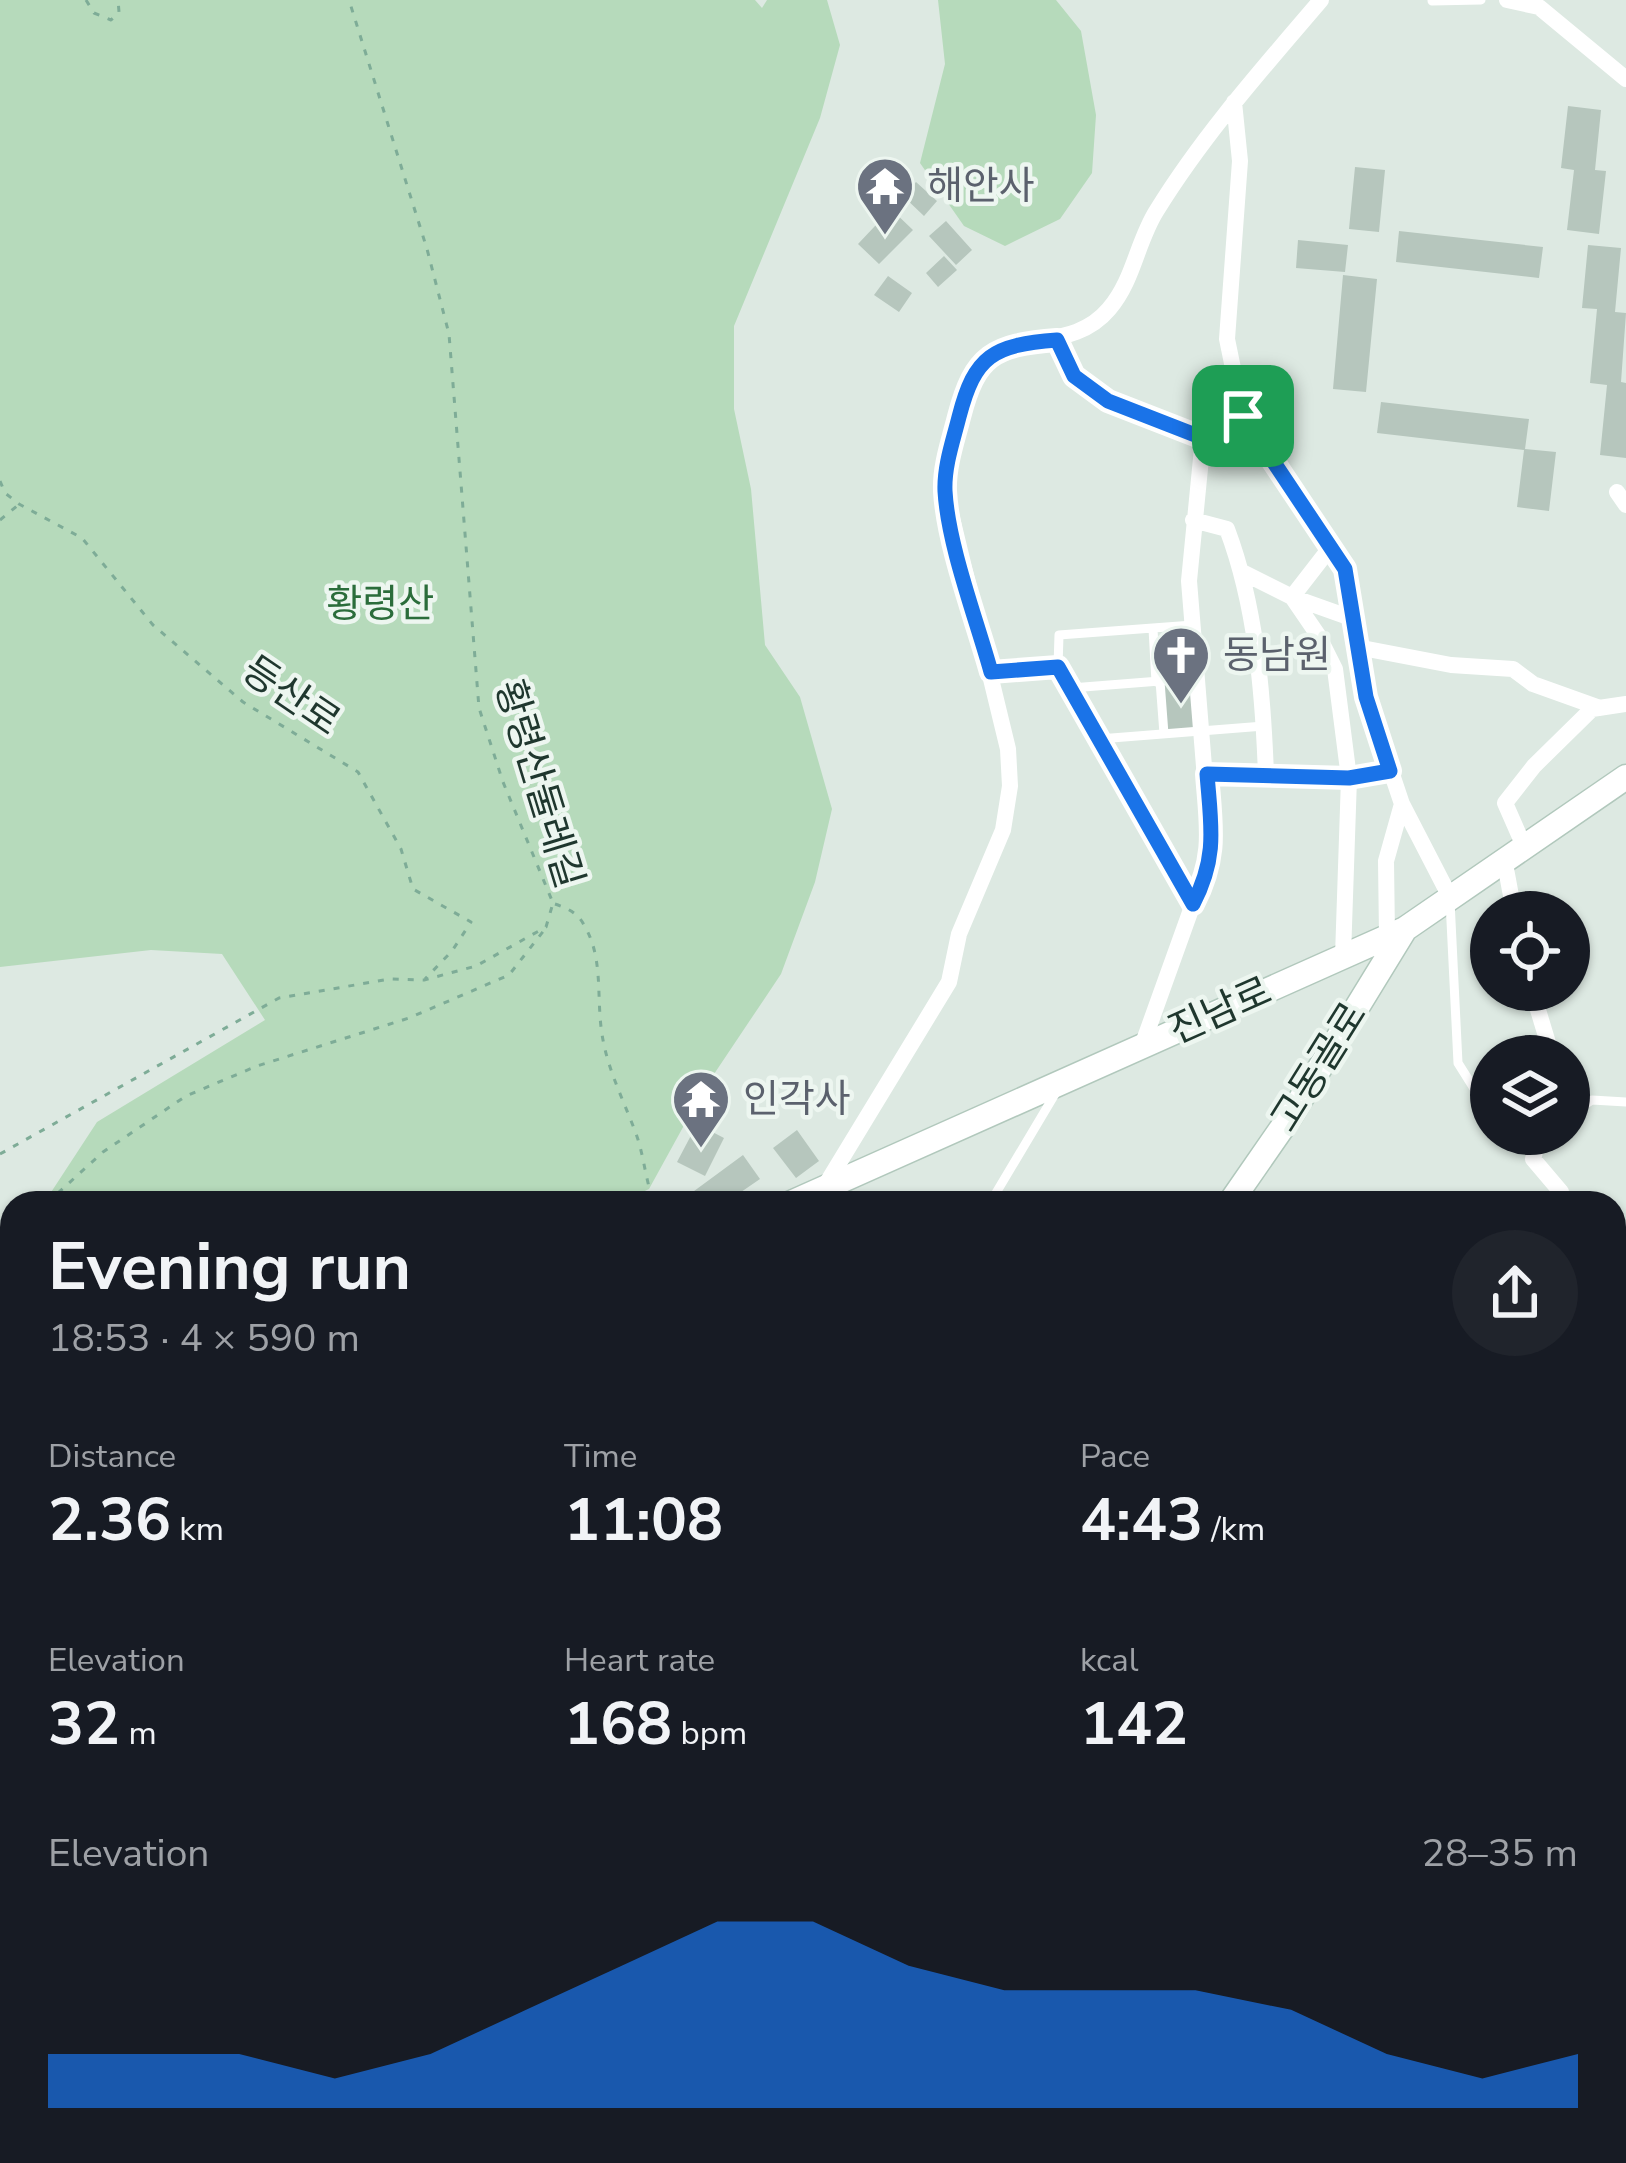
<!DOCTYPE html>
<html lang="en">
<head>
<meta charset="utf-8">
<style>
	body { margin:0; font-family:"Nunito Sans","Noto Sans KR",sans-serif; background:#20242c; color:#f1f3f6; height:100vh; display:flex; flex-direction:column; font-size:45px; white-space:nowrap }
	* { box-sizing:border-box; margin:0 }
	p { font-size:39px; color:#9ea1a6 }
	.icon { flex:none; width:66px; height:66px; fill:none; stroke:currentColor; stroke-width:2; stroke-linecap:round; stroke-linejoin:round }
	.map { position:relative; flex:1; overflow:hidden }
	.panel { position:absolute; left:0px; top:1191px; width:1626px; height:972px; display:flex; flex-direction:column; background:#171b24; border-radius:36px 36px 0 0; box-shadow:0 3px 9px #0004 }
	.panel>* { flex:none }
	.tools { position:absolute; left:1470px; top:891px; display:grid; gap:24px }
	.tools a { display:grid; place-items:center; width:120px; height:120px; border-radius:50%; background:#171b24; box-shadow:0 3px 9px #0004; font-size:60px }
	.pin { position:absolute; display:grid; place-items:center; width:102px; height:102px; color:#fff; margin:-51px; border-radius:24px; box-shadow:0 6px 18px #0006 }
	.round { display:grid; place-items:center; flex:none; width:126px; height:126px; border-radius:63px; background:#20242c }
	.overview { display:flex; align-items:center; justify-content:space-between; height:204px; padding:0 48px }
	h1 { font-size:66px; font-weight:700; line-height:90px }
	.stats { display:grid; grid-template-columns:repeat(3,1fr); gap:18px; height:204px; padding:12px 48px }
	.stats div { display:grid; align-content:center }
	.stats b { font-size:60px; font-weight:700 }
	.stats small { font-size:33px; font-weight:400 }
	.stats p { font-size:33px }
	.chart { height:336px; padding:24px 48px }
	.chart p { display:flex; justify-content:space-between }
	.chart svg { width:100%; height:216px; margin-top:12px; fill:#1a73e8; opacity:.7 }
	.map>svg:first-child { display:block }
	.built { fill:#ccd8d1 }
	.green { fill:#b6dabb }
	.building { fill:#b6c6bd }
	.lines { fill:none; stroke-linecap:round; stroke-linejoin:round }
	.secondary-casing { stroke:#b1c8bc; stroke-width:27 }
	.path { stroke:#7eac97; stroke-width:3; stroke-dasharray:6 9; stroke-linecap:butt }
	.lane { stroke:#fff; stroke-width:9 }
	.street { stroke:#fff; stroke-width:16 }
	.secondary { stroke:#fff; stroke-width:24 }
	.route-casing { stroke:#fff; stroke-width:24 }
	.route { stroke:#1a73e8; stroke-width:15 }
	.labels { text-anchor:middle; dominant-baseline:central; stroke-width:9; stroke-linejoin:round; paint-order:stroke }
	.worship-label { font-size:39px; fill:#5b616d; stroke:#edf6f0; text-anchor:start }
	.park-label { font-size:39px; fill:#2b6d3b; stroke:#edf6f0 }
	.street-label { font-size:39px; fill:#1f372e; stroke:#edf6f0 }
</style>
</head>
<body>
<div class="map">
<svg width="1626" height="2163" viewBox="0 0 1626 2163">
	<rect width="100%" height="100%" fill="#dde9e2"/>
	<path class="built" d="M563,2151h326l19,12h-340z"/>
	<path class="green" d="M0,0h755l7,8 5,-8h60l13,45 -20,73 -86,208v83l17,80 14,156 35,52 32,112 -17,73 -34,92 -77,115 -55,100 -29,14h-576l53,-81 168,-102 -43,-66 -71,-4 -151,17z
		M938,0h118l25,31 15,84 -4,58 -32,46 -55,27 -41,-20 -44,-63 25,-99z
		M12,1249v86l-12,-10v-63z"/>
	<path class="building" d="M1568,106l33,4 -6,60 11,1 -7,63 -32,-4 7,-60 -13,-2z
		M1355,167l30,3 -6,62 -30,-3z
		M916,182l21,19 -13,15 -21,-20z
		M891,209l22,21 -34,34 -21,-20z
		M946,221l26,29 -16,15 -27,-29z
		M1399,231l144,16 -4,31 -143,-16z
		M1298,240l50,5 -3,27 -49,-4z
		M1588,245l33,3 -6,64 11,1 -5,69 5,1v75l-26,-3 7,-70 -17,-2 7,-74 -15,-1z
		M944,256l13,14 -19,17 -12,-14z
		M1343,275l34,4 -11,113 -33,-3z
		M888,276l24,17 -13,19 -25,-17z
		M1381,402l148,17 -4,30 31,3 -7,59 -32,-4 7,-57 -147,-17z
		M1197,678l4,52 -36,1 -4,-50z
		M697,1124l27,14 -19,38 -28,-14z
		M797,1130l22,31 -23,17 -23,-30z
		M743,1155l17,24 -35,24h-29l-6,-9z
		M1614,1935l12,1v56l-12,-1z
		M1614,2001l12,1v66l-12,-1z
		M1614,2104h12v37l-12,-1z
		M1614,2142l8,2 -1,19h-26l1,-12h18z
		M683,2151h35l14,12h-36z"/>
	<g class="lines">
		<g class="secondary-casing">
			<path id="secondary" d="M791,1203l614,-274 221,-152
				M1230,1203l61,-88 114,-186
				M1614,1528l12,-196
				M0,1535l12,-2
				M1471,2151l21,12
				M1579,2163v-12"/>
		</g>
		<path class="path" d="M86,0l8,13 17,7 8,-8 -1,-12
			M0,481l5,12 14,11 63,34 71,87 90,77 115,70 43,77 12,40 58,33 -19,29 -27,28
			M0,520l17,-14
			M555,904c12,4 23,9 29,21 20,33 12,72 18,109 5,34 21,65 33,97 9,23 10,48 19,72
			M0,1154l279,-156 111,-19 34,1 52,-14 70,-39 7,-24 -50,-121 -24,-74 -30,-374 -22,-85 -78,-249
			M47,1203l56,-51 83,-56 71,-30 152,-48 100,-43 36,-46
			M0,1246l12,-11"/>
		<path class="lane" d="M1432,1l49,-1
			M1153,629l3,53
			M1058,667l1,-32 134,-10
			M1160,681l4,53
			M1071,688l127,-10
			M1099,739l165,-13
			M1450,901l8,162 22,35 11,6
			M1569,1115l23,-15 34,2
			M990,1203l68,-114"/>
		<path class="street" d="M1507,0l32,7 87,72
			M1234,102l6,59 -13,178 16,78 102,152 21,128 36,107 48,93
			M1057,340l17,36 34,25 95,37
			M1203,438l40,-21
			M1617,492l9,13
			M1193,520l34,9c29,77 36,164 39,246
			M1244,573l48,24 59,21
			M1292,597l26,38 17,34 14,109 -6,178
			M1292,597l38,-49
			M1357,647l94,18 62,4 20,15 67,24
			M991,672l67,-5 135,237
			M1206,774l143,4 41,-7
			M1523,844l-18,-41 29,-37 58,-57 34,-5
			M1504,858l10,54
			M1387,936l-1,-75 16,-57
			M1532,990l20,66
			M1142,1046l51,-142 15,-29 3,-22 -22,-272 14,-143
			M1540,1134l-7,25 28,33 -4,11
			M825,1186l124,-204 10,-48 44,-104 7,-44 -2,-37 -63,-260c2,-28 14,-103 33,-123 37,-38 94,-13 131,-57 25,-29 28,-68 48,-99 47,-76 106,-142 164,-210
			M1614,1275h12
			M1614,1548l12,1
			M1614,1893l12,1
			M0,2113l12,7
			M92,2151l32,12"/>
		<use href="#secondary" class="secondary"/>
	</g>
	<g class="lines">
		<g class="route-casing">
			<path id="route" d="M1057,340l17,36 34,25 95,37 40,-22 102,153 21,128 24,74 -41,7 -142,-4c4,52 11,82 -14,130l-135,-237 -67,5c-15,-54 -43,-127 -46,-181 -1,-25 8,-50 14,-74 16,-62 34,-72 98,-77z"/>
		</g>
		<use href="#route" class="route"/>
	</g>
	<defs>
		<g id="temple-pin" transform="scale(3)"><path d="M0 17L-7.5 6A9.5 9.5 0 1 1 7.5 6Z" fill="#6b7280" stroke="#edf6f0"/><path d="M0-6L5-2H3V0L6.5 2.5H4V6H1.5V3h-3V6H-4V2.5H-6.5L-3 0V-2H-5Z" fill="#fff"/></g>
		<g id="church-pin" transform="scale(3)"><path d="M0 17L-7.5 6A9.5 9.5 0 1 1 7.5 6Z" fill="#6b7280" stroke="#edf6f0"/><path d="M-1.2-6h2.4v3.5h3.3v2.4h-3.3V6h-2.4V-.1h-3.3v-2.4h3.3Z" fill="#fff"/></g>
	</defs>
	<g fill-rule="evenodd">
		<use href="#temple-pin" x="885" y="186"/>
		<use href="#church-pin" x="1181" y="655"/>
		<use href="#temple-pin" x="701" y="1099"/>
	</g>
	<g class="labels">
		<g class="worship-label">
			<text x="927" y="186">해안사</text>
			<text x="1223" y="655">동남원</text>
			<text x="743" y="1099">인각사</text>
		</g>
		<g class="park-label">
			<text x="380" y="604">황령산</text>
		</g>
		<g class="street-label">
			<text transform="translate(291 696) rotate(34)">등산로</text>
			<text transform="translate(539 784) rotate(73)">황령산둘레길</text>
			<text transform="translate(1220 1011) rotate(-24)">진남로</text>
			<text transform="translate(1319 1067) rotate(-58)">고동골로</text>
		</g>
	</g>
</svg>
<div class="tools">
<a><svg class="icon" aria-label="locate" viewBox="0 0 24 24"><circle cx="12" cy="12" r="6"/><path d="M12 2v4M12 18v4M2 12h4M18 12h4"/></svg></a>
<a><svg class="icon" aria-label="layers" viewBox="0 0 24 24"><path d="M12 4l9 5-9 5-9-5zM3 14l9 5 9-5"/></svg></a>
</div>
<div class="pin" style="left:1243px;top:416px;background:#1e9e55"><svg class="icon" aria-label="arrive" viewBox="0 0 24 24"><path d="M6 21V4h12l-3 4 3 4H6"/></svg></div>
<section class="panel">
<div class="overview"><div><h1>Evening run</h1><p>18:53 · 4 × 590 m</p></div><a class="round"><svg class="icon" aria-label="share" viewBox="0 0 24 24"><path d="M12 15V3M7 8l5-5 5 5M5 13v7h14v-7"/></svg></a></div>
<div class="stats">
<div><p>Distance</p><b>2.36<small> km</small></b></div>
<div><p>Time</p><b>11:08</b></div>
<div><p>Pace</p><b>4:43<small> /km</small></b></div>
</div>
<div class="stats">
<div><p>Elevation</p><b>32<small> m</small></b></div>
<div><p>Heart rate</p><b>168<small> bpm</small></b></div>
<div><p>kcal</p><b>142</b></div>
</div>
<div class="chart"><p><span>Elevation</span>28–35 m</p>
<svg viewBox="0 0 160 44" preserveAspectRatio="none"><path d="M0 44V33L10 33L20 33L30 38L40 33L50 24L60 15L70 6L80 6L90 15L100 20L110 20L120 20L130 24L140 33L150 38L160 33V44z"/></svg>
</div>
</section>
</div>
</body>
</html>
